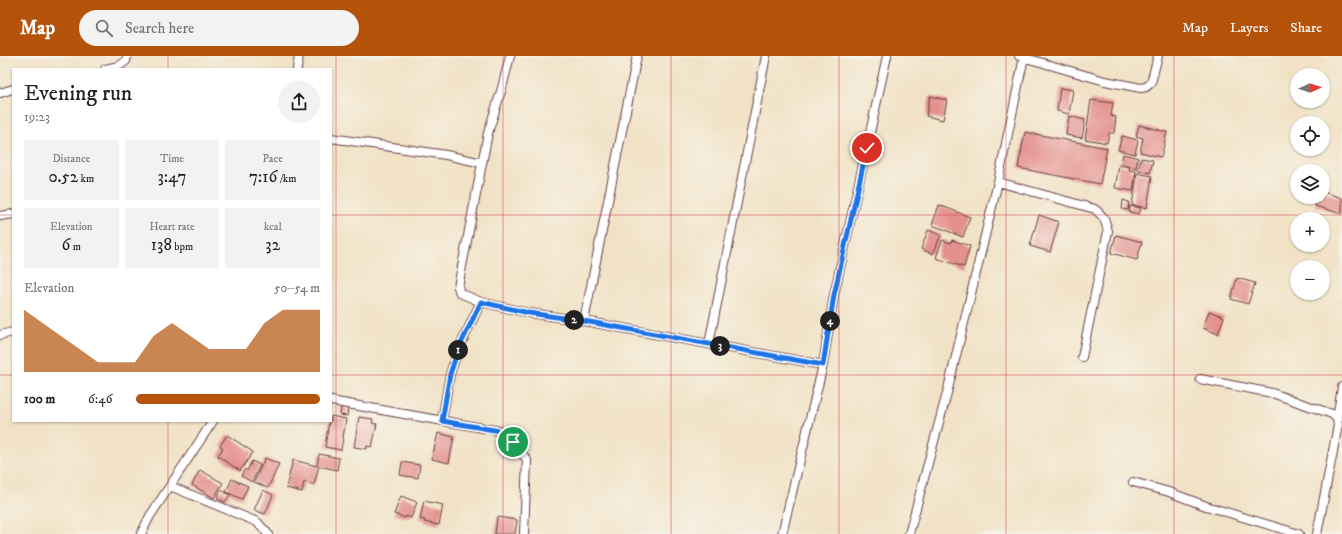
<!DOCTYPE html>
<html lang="en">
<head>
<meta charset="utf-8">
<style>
	body { margin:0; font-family:"IM FELL DW Pica",serif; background:#f2f2f2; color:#202124; height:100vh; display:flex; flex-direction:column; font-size:15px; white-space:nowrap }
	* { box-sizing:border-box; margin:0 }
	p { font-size:13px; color:#757577 }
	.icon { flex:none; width:22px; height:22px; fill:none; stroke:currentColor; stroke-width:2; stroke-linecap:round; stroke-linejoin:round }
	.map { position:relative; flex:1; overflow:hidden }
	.sheet { position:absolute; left:12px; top:12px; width:320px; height:354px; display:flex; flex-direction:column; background:#fff; border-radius:0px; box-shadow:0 1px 3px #0004 }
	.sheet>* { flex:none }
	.needle { width:26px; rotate:87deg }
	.controls { position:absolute; left:1290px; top:12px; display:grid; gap:8px }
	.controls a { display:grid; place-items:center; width:40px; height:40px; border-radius:50%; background:#fff; box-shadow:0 1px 3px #0004; font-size:20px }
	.pin { position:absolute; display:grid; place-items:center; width:34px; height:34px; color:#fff; margin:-17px; border:2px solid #fff; border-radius:50%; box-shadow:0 1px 4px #0007 }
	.km { position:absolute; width:20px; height:20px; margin:-10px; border-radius:50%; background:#222; color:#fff; font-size:11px; line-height:20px; text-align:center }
	.round { display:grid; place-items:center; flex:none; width:42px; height:42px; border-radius:21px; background:#f2f2f2 }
	.head { display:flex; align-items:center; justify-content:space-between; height:68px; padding:0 12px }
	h1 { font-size:22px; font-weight:600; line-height:30px }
	.stats { display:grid; grid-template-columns:repeat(3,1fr); gap:6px; height:68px; padding:4px 12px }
	.stats div { display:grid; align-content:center; border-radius:0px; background:#f2f2f2; text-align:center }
	.stats b { font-size:17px; font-weight:600 }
	.stats small { font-size:11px; font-weight:400 }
	.stats p { font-size:11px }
	.chart { height:112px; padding:8px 12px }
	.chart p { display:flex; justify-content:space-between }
	.chart svg { width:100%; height:72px; margin-top:4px; fill:#b45309; opacity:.7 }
	ul { padding:0 12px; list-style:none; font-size:13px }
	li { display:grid; grid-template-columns:64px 48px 1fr; align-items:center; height:30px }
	li i { height:10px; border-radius:5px; background:#b45309 }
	header { display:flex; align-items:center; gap:24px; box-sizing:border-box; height:56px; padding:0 20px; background:#b45309; color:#fff }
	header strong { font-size:19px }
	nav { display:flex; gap:22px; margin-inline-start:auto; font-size:14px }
	.search { width:280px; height:36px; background:#f2f2f2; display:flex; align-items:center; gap:10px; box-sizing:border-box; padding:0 14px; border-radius:22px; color:#757577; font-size:15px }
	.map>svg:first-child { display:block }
	.building { fill:#e4908d }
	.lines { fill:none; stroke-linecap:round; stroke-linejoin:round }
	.minor-casing { stroke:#633c42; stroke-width:10 }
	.minor { stroke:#fff; stroke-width:8 }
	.route-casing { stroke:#fff; stroke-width:8 }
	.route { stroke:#1a73e8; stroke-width:5 }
	.grid { fill:none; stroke:#d1495b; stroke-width:1; stroke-opacity:0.55 }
</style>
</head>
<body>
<header>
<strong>Map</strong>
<div class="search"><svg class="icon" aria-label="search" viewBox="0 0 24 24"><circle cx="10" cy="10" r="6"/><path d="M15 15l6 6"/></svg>Search here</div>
<nav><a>Map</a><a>Layers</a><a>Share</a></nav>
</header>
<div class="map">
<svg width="1342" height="478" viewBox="0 0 1342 478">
	<rect width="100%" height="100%" fill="#f7f3e8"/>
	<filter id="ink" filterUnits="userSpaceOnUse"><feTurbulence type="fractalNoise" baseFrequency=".025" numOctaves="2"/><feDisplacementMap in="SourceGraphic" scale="8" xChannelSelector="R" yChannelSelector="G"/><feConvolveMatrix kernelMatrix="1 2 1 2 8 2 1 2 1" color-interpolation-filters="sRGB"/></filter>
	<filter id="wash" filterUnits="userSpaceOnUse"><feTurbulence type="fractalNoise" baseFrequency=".012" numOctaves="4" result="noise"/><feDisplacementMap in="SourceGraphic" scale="16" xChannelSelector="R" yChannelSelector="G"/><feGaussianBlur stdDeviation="0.9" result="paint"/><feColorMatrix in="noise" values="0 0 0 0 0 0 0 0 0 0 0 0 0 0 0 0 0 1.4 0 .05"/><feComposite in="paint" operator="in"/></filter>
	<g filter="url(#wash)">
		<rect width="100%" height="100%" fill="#f1e2c6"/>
		<g id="blocks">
			<path class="building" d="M1060,32l13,2 -4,24 -12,-3z
				M930,40l17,4 -4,20 -17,-4z
				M1091,44l22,3 -2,13 5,1 -2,16h-5l-2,10 -22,-4z
				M1069,60l16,4 -3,18 -16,-3z
				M1139,69l28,7 -6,25 -21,-5 3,-14 -7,-2z
				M1025,76l82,16 -7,36 -82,-16z
				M1122,80l16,4 -3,14 -17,-4z
				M1123,98l15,4 -2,10 -15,-5z
				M1141,102l12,2 -3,13 -12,-3z
				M1119,109l11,2 -1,3 7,1 -3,20 -18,-3z
				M1137,117l15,3 -5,32 -15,-3z
				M1323,136l19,6v16l-27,-8 3,-9h5z
				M1123,144l6,2 -1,8 -6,-1z
				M939,149l31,12 -7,20 -31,-12z
				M1130,150l11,2 -2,6 -10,-2z
				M1039,159l20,7 -9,30 -20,-6z
				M928,174l13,5 -8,19 -12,-5z
				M1116,179l26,7 -5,18 -26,-7z
				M942,184l9,3 1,-3 18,6 -6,21 -28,-9z
				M1237,222l18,5 -7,21 -17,-5z
				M1209,255l15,6 -6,17 -15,-6z
				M341,351h7l-1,9 -7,-1z
				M331,360l15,3 -5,31 -16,-3 4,-26h2z
				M359,361l14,2 -1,4 5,1 -5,23 -5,-1v3l-13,-2z
				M438,377l16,4 -5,26 -17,-4z
				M227,379l26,17 -13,19 -22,-15 5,-8 -3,-2z
				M319,398l20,4 -2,12 -18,-4 -5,19 -10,-3 -2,10 -16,-4 7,-28 24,6z
				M265,402l14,6 -11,24 -14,-6z
				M252,405l8,4 -8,17 -11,-6 4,-7 2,2z
				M402,406l18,3 -2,13 -18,-3z
				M200,414l23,13 -9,15 -22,-13z
				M232,423l16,7 -6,13 -16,-7z
				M221,434l9,5 -5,7 -8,-4z
				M263,434l10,5 -8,19 -11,-4z
				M401,440l16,6 -6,16 -5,-2 -1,2 -11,-4z
				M424,445l19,4 -4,20 -15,-3 1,-2 -5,-1z
				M497,461l20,3 -2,14h-20z"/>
		</g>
	</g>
	<g filter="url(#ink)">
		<use href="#blocks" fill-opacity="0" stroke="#633c42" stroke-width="1"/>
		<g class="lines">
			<g class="minor-casing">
				<path id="minor" d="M510,0l-8,32 -14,45 -30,154 2,6 21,9 48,11 55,8 239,44
					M1019,0l86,25 36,7 5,-1 5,-4 7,-27
					M105,13l14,-3 7,-5 1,-5
					M297,13l2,-13
					M0,37l13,-4
					M331,82l115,17 36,8
					M998,126l97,27 9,9 4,13 -26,126
					M0,160l13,-2
					M584,265l53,-265
					M0,279l13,-3
					M709,288l57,-288
					M1200,323l72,14 60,21 5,5 1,6 -21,109
					M331,345l169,30 9,6 18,23 -3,74
					M1337,363l5,-32
					M442,365l8,-47 8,-24 23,-48
					M1133,426l36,10 37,14 93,28
					M170,430l87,36 11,12
					M141,478l9,-18 63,-95
					M782,478l41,-169 11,-70 53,-239
					M909,478l38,-141 51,-211 26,-125"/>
			</g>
			<use href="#minor" class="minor"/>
		</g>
	</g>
	<g class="lines" filter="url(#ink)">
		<g class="route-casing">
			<path id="route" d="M513,386l-4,-5 -9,-6 -58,-10 8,-47 8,-24 23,-48 48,11 55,8 239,44 11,-70 33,-147"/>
		</g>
		<use href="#route" class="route"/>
	</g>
	<path class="grid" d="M168,0v13M336,0v478M503,0v478M671,0v478M839,0v478M1006,0v478M1174,0v478M0,159h13M331,159h1011M0,319h13M331,319h1011M168,365v113"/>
</svg>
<div class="controls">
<a><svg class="needle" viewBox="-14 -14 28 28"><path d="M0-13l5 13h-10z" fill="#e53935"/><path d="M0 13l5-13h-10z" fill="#757577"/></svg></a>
<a><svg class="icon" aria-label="locate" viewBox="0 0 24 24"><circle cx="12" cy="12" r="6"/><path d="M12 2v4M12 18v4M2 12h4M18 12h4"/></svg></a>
<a><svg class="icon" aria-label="layers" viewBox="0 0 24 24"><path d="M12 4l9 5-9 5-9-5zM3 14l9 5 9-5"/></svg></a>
<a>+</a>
<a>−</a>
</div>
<div class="pin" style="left:513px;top:386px;background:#1e9e55"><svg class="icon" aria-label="arrive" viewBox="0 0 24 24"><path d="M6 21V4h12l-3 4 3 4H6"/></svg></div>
<div class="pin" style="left:867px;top:92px;background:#d93025"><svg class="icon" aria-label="check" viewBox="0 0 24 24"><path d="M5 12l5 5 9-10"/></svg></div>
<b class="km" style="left:458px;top:294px">1</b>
<b class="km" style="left:574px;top:264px">2</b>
<b class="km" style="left:720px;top:290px">3</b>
<b class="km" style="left:830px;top:265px">4</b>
<section class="sheet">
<div class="head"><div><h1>Evening run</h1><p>19:23</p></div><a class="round"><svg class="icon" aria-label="share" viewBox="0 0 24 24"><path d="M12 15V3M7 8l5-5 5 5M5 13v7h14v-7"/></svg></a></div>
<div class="stats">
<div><p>Distance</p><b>0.52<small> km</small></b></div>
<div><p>Time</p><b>3:47</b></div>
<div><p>Pace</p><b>7:16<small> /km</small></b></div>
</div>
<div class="stats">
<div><p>Elevation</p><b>6<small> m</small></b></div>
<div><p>Heart rate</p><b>138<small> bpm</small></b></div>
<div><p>kcal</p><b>32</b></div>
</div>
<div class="chart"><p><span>Elevation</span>50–54 m</p>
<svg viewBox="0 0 160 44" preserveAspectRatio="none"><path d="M0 44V6L10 14L20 22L30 30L40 38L50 38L60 38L70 22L80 14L90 22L100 30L110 30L120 30L130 14L140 6L150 6L160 6V44z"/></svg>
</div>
<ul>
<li><b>100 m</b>6:46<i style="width:100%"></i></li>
</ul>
</section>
</div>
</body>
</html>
